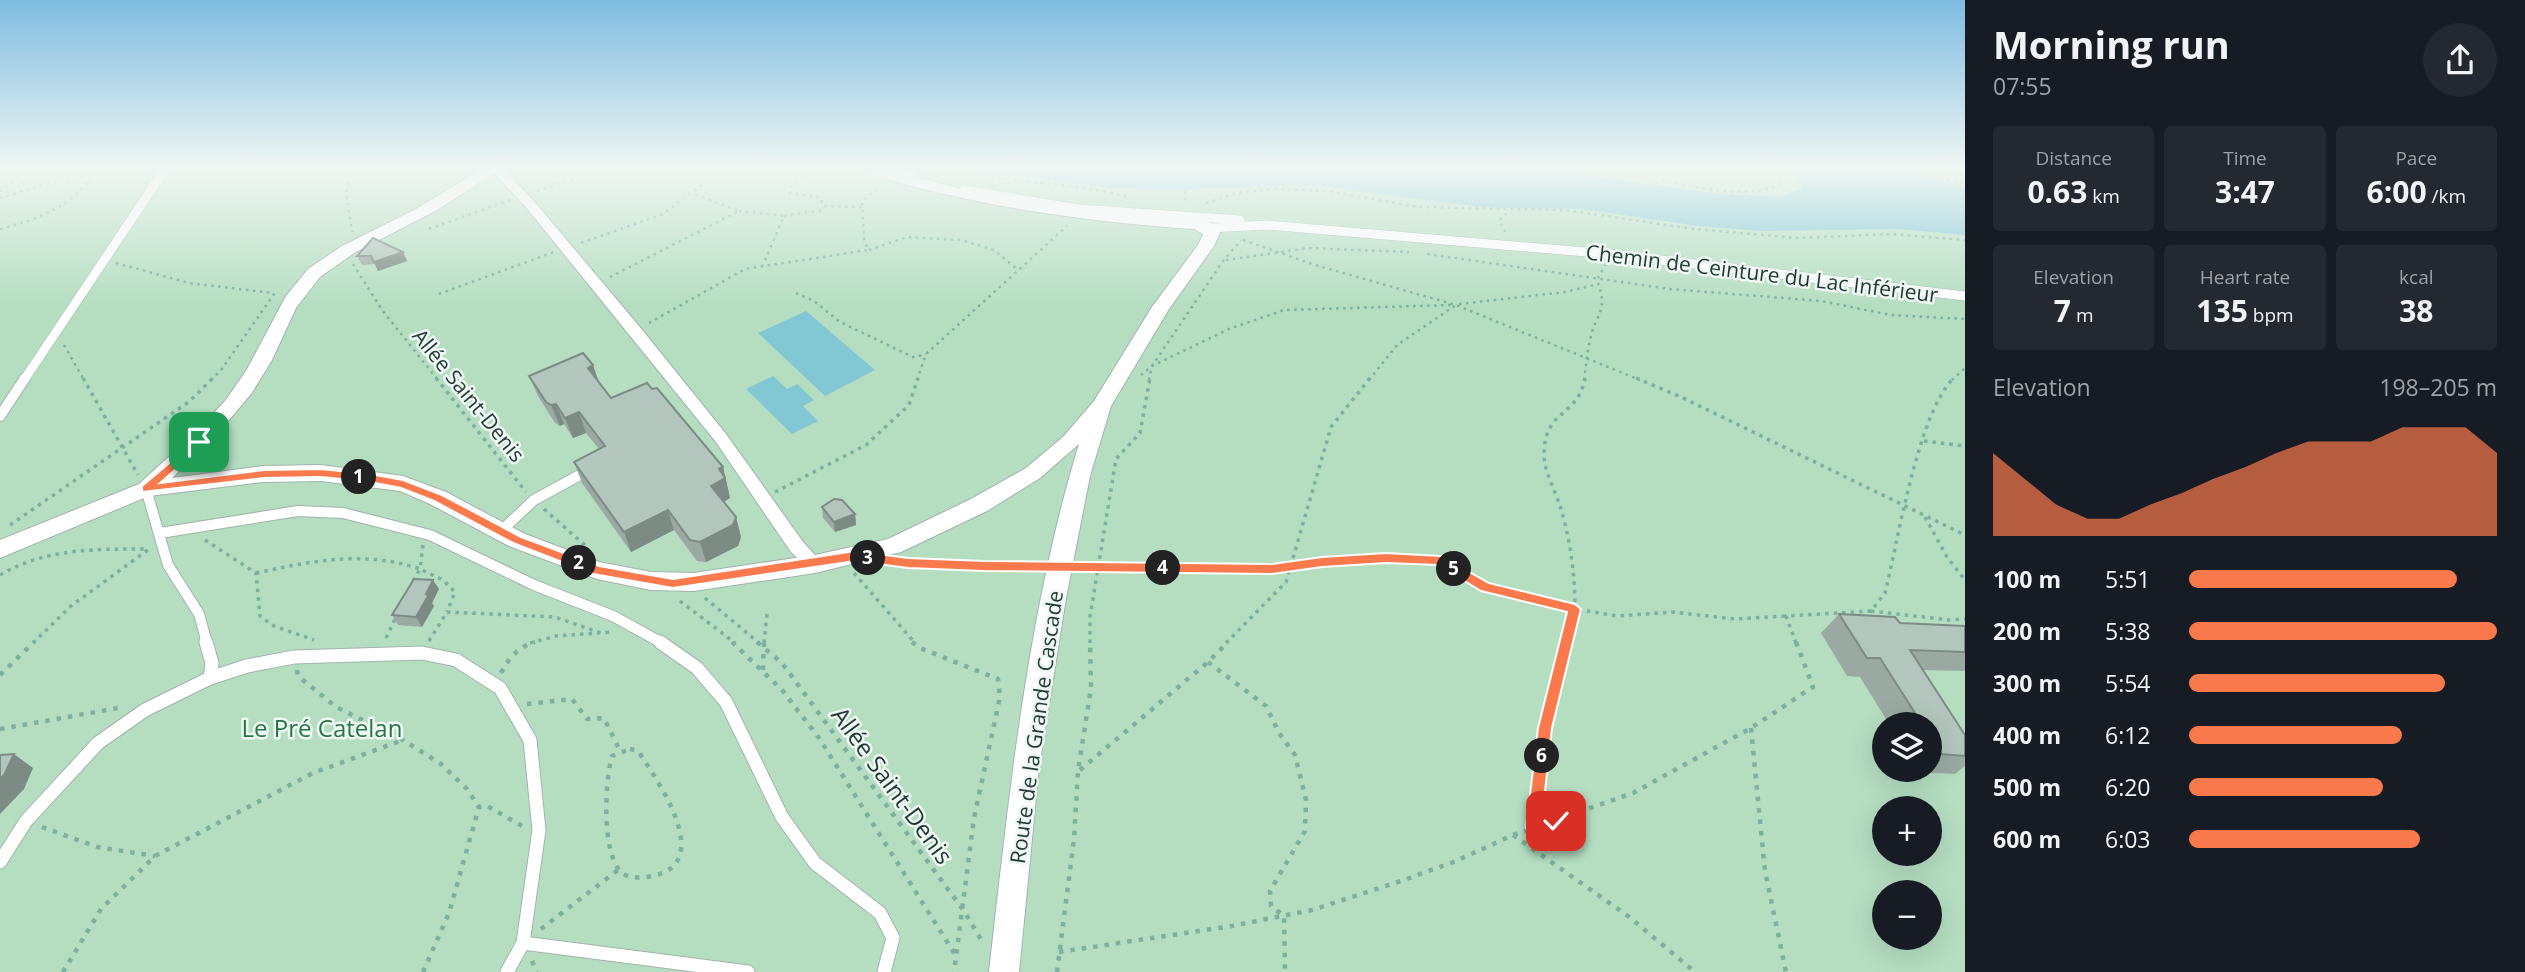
<!DOCTYPE html>
<html lang="en">
<head>
<meta charset="utf-8">
<style>
	body { margin:0; font-family:"Open Sans",sans-serif; background:#242831; color:#f1f3f6; height:100vh; display:flex; flex-direction:column; font-size:26px; white-space:nowrap }
	* { box-sizing:border-box; margin:0 }
	p { font-size:23px; color:#9ea1a6 }
	.icon { flex:none; width:38px; height:38px; fill:none; stroke:currentColor; stroke-width:2; stroke-linecap:round; stroke-linejoin:round }
	.map { position:relative; flex:1; overflow:hidden }
	.panel { display:flex; flex-direction:column; background:#171b24; width:560px }
	.panel>* { flex:none }
	.tools { position:absolute; left:1872px; top:712px; display:grid; gap:14px }
	.tools a { display:grid; place-items:center; width:70px; height:70px; border-radius:50%; background:#171b24; box-shadow:0 7px 28px #0002; font-size:35px }
	.pin { position:absolute; display:grid; place-items:center; width:60px; height:60px; color:#fff; margin:-30px; border-radius:14px; box-shadow:0 4px 10px #0006 }
	.km { position:absolute; width:35px; height:35px; margin:-18px; border-radius:50%; background:#222; color:#fff; font-size:19px; line-height:35px; text-align:center }
	.round { display:grid; place-items:center; flex:none; width:74px; height:74px; border-radius:37px; background:#242831 }
	.head { display:flex; align-items:center; justify-content:space-between; height:119px; padding:0 28px }
	h1 { font-size:38px; font-weight:700; line-height:52px }
	.stats { display:grid; grid-template-columns:repeat(3,1fr); gap:10px; height:119px; padding:7px 28px }
	.stats div { display:grid; align-content:center; border-radius:7px; background:#242831; text-align:center }
	.stats b { font-size:30px; font-weight:700 }
	.stats small { font-size:19px; font-weight:400 }
	.stats p { font-size:19px }
	.chart { height:196px; padding:14px 28px }
	.chart p { display:flex; justify-content:space-between }
	.chart svg { width:100%; height:126px; margin-top:7px; fill:#fa794d; opacity:.7 }
	ul { padding:0 28px; list-style:none; font-size:23px }
	li { display:grid; grid-template-columns:112px 84px 1fr; align-items:center; height:52px }
	li i { height:18px; border-radius:9px; background:#fa794d }
	main { display:flex; flex:1; min-height:0 }
	.map>svg:first-child { display:block }
	.green { fill:#b5dec1; fill-rule:evenodd }
	.water { fill:#82c7d4 }
	.lines { fill:none; stroke-linecap:round; stroke-linejoin:round }
	.service-far2-casing { stroke:#a1b3ac; stroke-width:10 }
	.service-far1-casing { stroke:#a1b3ac; stroke-width:12 }
	.service-casing { stroke:#a1b3ac; stroke-width:15 }
	.pedestrian-casing { stroke:#a1b3ac; stroke-width:2 }
	.minor-casing { stroke:#a1b3ac; stroke-width:2 }
	.path-far2 { stroke:#7db0a0; stroke-width:2.5; stroke-dasharray:2.5 4.5; stroke-linecap:butt }
	.path-far1 { stroke:#7db0a0; stroke-width:3.5; stroke-dasharray:3.5 5; stroke-linecap:butt }
	.path { stroke:#7db0a0; stroke-width:4.5; stroke-dasharray:4.5 7; stroke-linecap:butt }
	.service-far2 { stroke:#fff; stroke-width:9 }
	.service-far1 { stroke:#fff; stroke-width:10 }
	.service { stroke:#fff; stroke-width:13 }
	.pedestrian { fill:#fff; fill-rule:evenodd }
	.minor { fill:#fff; fill-rule:evenodd }
	.wall { fill:#9aaaa3 }
	.shaded-wall { fill:#7d8b85 }
	.building { fill:#b3c6be; stroke:#7d8b85; stroke-width:2 }
	.route { fill:#fa794d; stroke:#fff; stroke-width:2 }
	.labels { text-anchor:middle; dominant-baseline:central; stroke-width:5; stroke-linejoin:round; paint-order:stroke }
	.street-label { font-size:21px; fill:#1f3b34; stroke:#eff7f3 }
	.near-park-label { font-size:24px; fill:#277445; stroke:#eff7f3 }
	.near-street-label { font-size:24px; fill:#1f3b34; stroke:#eff7f3 }
</style>
</head>
<body>
<main>
<div class="map">
<svg width="1965" height="972" viewBox="0 0 1965 972">
	<rect width="100%" height="100%" fill="#deebe5"/>
	<path class="green" d="M0,169h1965v803h-1965zM1885,724h45v46h-45zM1885,808h45v46h-45zM1885,892h45v46h-45z"/>
	<path class="water" d="M972,169h571l175,25 63,3 21,-9c-1,-12 -13,-16 -23,-19h105l81,18v48l-67,-6 -137,2 -62,-5 -117,-17 -102,-2 -176,-23 -127,6 -67,-2z
		M806,311l69,59 -50,26 -67,-63z
		M773,376l14,13 10,-5 17,16 -11,6 15,15 -26,13 -46,-45z"/>
	<g class="lines">
		<g class="service-far2-casing">
			<path id="service-far2" d="M888,169l26,8
				M964,190l115,19 161,11
				M1209,228l58,-3 343,29 355,42
				M24,380l141,-211"/>
		</g>
		<g class="service-far1-casing">
			<path id="service-far1" d="M0,416l25,-38
				M146,489l22,76 31,49 8,29
				M500,532l34,-32 44,-24
				M160,533l138,-22 45,2 87,22 104,50 79,31 49,27"/>
		</g>
		<g class="service-casing">
			<path id="service" d="M206,642l6,21 -2,15
				M660,642l37,26 29,34 56,115 33,46 65,50 13,25 -9,34
				M0,862l26,-41 72,-78 47,-33 65,-32 37,-12 47,-9 128,-4 34,7 44,28 30,52 9,90 -16,113 -16,29
				M523,943l225,29"/>
		</g>
		<g class="pedestrian-casing">
			<path id="pedestrian" d="M490,169h13l30,31 106,126 87,108 77,108 20,22 -2,5h-12l-18,-17 -75,-110 -191,-236z"/>
		</g>
		<g class="minor-casing">
			<path id="minor" d="M482,169h19l-64,41 -83,43 -34,24 -24,31 -24,52 -21,34 -39,46 -40,38 91,-12 58,-1 82,11 43,16 79,42 74,28 52,10 43,1 121,-18 73,-16 83,-40 55,-31 37,-31 31,-36 58,-94 46,-62 5,-11 -9,-5c-113,-8 -222,-23 -330,-57l-3,-3c42,0 84,18 126,26 68,14 138,19 207,24l17,4 9,10 -6,13 -45,63 -58,97 -21,70 -24,122 -27,169 -20,205h-30c20,-175 38,-358 90,-528l-39,34 -53,33 -86,41 -86,21 -121,18 -43,-1 -54,-11 -88,-33 -79,-42 -30,-13 -79,-10 -58,1 -114,14 -149,62v-18l139,-56 59,-54 27,-29 21,-30 40,-75 22,-27 34,-23 74,-37z"/>
		</g>
		<path class="path-far2" d="M352,169l-6,22 6,41
			M802,169l6,1 -17,17 -1,6 31,5 2,8 39,1
			M951,169c59,15 121,12 180,29
			M1621,169c45,11 117,35 161,15l-4,-7 -18,-8
			M1892,169l73,15
			M1932,169l33,7
			M537,191l59,-19
			M1185,191l1,12
			M0,192l27,-23
			M0,198l90,-27 43,1 14,-3
			M1206,203l31,-10 38,-4 53,2 90,16 147,3 129,19 104,9 92,-4 75,6
			M739,211l45,5 -21,49
			M784,216l39,-6v-3
			M0,229c38,-10 68,-20 92,-53l-3,-6
			M429,229l81,-29
			M1505,232l-6,-12 10,-9
			M1243,240l69,24 144,41 184,75
			M581,243l82,-29 60,-45
			M869,250l38,-13 54,3 33,10 23,19
			M1427,254l243,35 151,12 70,14 74,4
			M1226,260l82,-12 101,4
			M116,263l73,20 84,10
			M353,264l29,46 56,70
			M610,277l129,-66 -47,-18
			M796,293l18,8 26,21 73,35 13,-3
			M439,294l115,-42
			M1459,304l106,-12 33,-8
			M649,323l96,-54 123,-19 -4,-10 -2,-39 18,-14
			M64,345l20,35
			M1141,375l11,-9 77,-37 55,-19 167,-5
			M211,380l10,-10 56,-80
			M917,380l9,-26 141,-128
			M1149,380l3,-14 71,-105 18,-21
			M1369,380l28,-35 59,-40
			M1584,380c2,-13 3,-27 6,-40 6,-28 19,-28 7,-60l8,-15
			M1952,380l13,-12"/>
		<path class="path-far1" d="M83,378l55,97
			M436,378l90,114
			M1636,378l45,19 284,138
			M1924,441l41,5
			M775,492l91,-47 43,-40 9,-27
			M544,509l44,39
			M1925,517l22,40 18,23
			M10,525l180,-124 23,-23
			M205,540l51,33 4,43 14,10 40,14
			M901,562l139,5
			M1079,567l193,2 50,-7 64,-4 55,3 44,26 90,22 42,7 55,-4 63,7 51,-3
			M256,573c55,-12 109,-23 164,-4l3,-24
			M854,573l61,70
			M0,575c46,-27 95,-26 147,-26
			M413,581l7,-12 23,11 12,12 -8,20
			M705,598l54,45
			M680,601l55,42
			M1871,611l78,9 16,-1
			M386,638l10,-21
			M429,641l18,-29 108,5 46,16 12,-1
			M33,643l38,-37 78,-57
			M530,643l26,-7 43,-3
			M764,643l3,-29
			M1090,643v-26l26,-158 24,-26 10,-55
			M1226,643l60,-61 45,-155 39,-49
			M1566,643c3,-11 9,-24 9,-36 0,-32 -5,-70 -15,-101 -5,-16 -16,-35 -16,-51 0,-47 34,-37 41,-77
			M1796,643l-10,-27 85,-5 14,-18c13,-51 33,-181 69,-215"/>
		<path class="path" d="M732,642l50,48 37,48 137,218
			M757,642l25,21 182,248 18,30
			M912,642l8,6 78,31 2,18 -26,121 -20,154
			M1208,662l58,44 13,27 16,22 11,45 -1,31 -35,60 1,15 13,10 1,56
			M297,670l1,6 38,31 67,33 38,24 26,25 12,18
			M763,670l1,-28
			M501,673c8,-15 17,-26 34,-31
			M0,675l34,-33
			M527,704l45,-5 15,20 17,-1 16,33
			M1751,728l14,143 21,101
			M0,729l118,-21
			M630,749l8,2c18,27 79,113 14,125 -9,2 -24,3 -31,-4 -20,-20 -16,-91 -9,-116z
			M1080,770l128,-108 20,-20
			M42,827l55,20 58,9
			M1533,828l12,-100 22,-86
			M1513,835l115,81 67,56
			M541,929l77,-59
			M1059,952l173,-26 80,-16 89,-29 55,-20 57,-26 120,-42 118,-65 62,-41 -17,-45
			M532,961l5,11
			M63,972l38,-63 54,-53 158,-83 90,-33
			M423,972l26,-59 30,-106 8,-1 37,21
			M1057,972l17,-133 4,-68 13,-83 -1,-46"/>
		<use href="#service-far2" class="service-far2"/>
		<use href="#service-far1" class="service-far1"/>
		<use href="#service" class="service"/>
		<use href="#pedestrian" class="pedestrian"/>
		<use href="#minor" class="minor"/>
	</g>
	<path class="wall" d="M403,252l4,9 -29,10 -3,-7 -13,1 -5,-9z
		M593,365l6,18 12,15 112,69 7,31 -6,4 12,15 5,20 -3,9 -32,16 -9,-1 -23,-31 -43,22 -49,-69 -8,-21 25,-13 -13,-16 -13,5 -9,-14 -4,2 -5,-3 -17,-27 -9,-20z
		M822,507l33,7 1,11 -21,7 -12,-14z
		M439,589l-7,14 2,3 -12,21 -24,-2 -6,-10z
		M1839,614l61,9 65,3v45l-42,-1 42,65v31l-10,8 -37,-2 -1,-2h13v-46h-41l-29,-47 -13,-1 -26,-43z"/>
	<path class="shaded-wall" d="M403,252l4,9 -29,10 -4,-9z
		M593,365l7,21 -12,-18z
		M556,404l8,20 -4,2 -9,-21z
		M579,412l7,21 -13,5 -8,-20z
		M723,467l7,31 -14,8 -5,-20 8,-17z
		M668,510l6,20 -43,22 -7,-20z
		M855,514l1,11 -21,7 -1,-10z
		M736,517l5,20 -3,9 -32,16 -6,-20z
		M433,580l6,9 -7,14 2,3 -12,21 -6,-10z
		M14,754l19,14 -9,21 -24,25v-35z"/>
	<path class="building" d="M373,238l30,14 -29,10 -3,-6h-14z
		M583,353l10,12 -5,3 23,30 36,-15 5,6 5,-1 66,79 -4,2 6,9 -14,8 25,31 -3,8 -33,17 -10,-2 -22,-30 -44,22 -50,-70 31,-16 -26,-34 -14,6 -9,-14 -5,1 -5,-3 -17,-26z
		M834,499l8,1 13,14 -21,8 -12,-15z
		M414,579l19,1 -7,14 2,2 -12,21 -24,-2z
		M1839,614l56,3 5,6 65,3v26l-55,-2 55,85v21l-25,-2 -10,-16v-14h-8l-42,-66h-13z
		M14,754l-10,21 -4,4v-24z"/>
	<linearGradient id="sky" x2="0" y2="1"><stop stop-color="#7fbce0"/><stop offset="0.55" stop-color="#f0f6f3"/><stop offset="1" stop-color="#f0f6f3" stop-opacity="0"/></linearGradient>
	<rect width="1965" height="305" fill="url(#sky)"/>
	<path class="route" d="M199,438l4,2v5l-43,38 104,-13 57,-1 49,5 33,6 39,15 79,42 78,29 74,13 182,-28 53,7 76,3 288,3 50,-7 64,-4 55,3 48,27 86,21 6,5 -29,119 -10,91 14,-4 7,6 -2,5 -27,9 -6,-2 -2,-5 12,-100 29,-116 -86,-21 -43,-26 -52,-2 -64,4 -50,7 -288,-3 -76,-3 -53,-7 -182,27 -80,-14 -80,-31 -79,-42 -33,-13 -31,-6 -49,-5 -57,1 -122,14v-6z"/>
	<g class="labels">
		<g class="street-label">
			<text transform="translate(1762 273) rotate(7)">Chemin de Ceinture du Lac Inférieur</text>
			<text transform="translate(469 395) rotate(51)">Allée Saint-Denis</text>
			<text transform="translate(1036 727) rotate(-82)">Route de la Grande Cascade</text>
		</g>
		<g class="near-park-label">
			<text x="322" y="727">Le Pré Catelan</text>
		</g>
		<g class="near-street-label">
			<text transform="translate(893 785) rotate(54)">Allée Saint-Denis</text>
		</g>
	</g>
</svg>
<div class="tools">
<a><svg class="icon" aria-label="layers" viewBox="0 0 24 24"><path d="M12 4l9 5-9 5-9-5zM3 14l9 5 9-5"/></svg></a>
<a>+</a>
<a>−</a>
</div>
<div class="pin" style="left:199px;top:442px;background:#1e9e55"><svg class="icon" aria-label="arrive" viewBox="0 0 24 24"><path d="M6 21V4h12l-3 4 3 4H6"/></svg></div>
<div class="pin" style="left:1556px;top:821px;background:#d93025"><svg class="icon" aria-label="check" viewBox="0 0 24 24"><path d="M5 12l5 5 9-10"/></svg></div>
<b class="km" style="left:359px;top:477px">1</b>
<b class="km" style="left:579px;top:563px">2</b>
<b class="km" style="left:868px;top:558px">3</b>
<b class="km" style="left:1163px;top:568px">4</b>
<b class="km" style="left:1454px;top:569px">5</b>
<b class="km" style="left:1542px;top:756px">6</b>
</div>
<section class="panel">
<div class="head"><div><h1>Morning run</h1><p>07:55</p></div><a class="round"><svg class="icon" aria-label="share" viewBox="0 0 24 24"><path d="M12 15V3M7 8l5-5 5 5M5 13v7h14v-7"/></svg></a></div>
<div class="stats">
<div><p>Distance</p><b>0.63<small> km</small></b></div>
<div><p>Time</p><b>3:47</b></div>
<div><p>Pace</p><b>6:00<small> /km</small></b></div>
</div>
<div class="stats">
<div><p>Elevation</p><b>7<small> m</small></b></div>
<div><p>Heart rate</p><b>135<small> bpm</small></b></div>
<div><p>kcal</p><b>38</b></div>
</div>
<div class="chart"><p><span>Elevation</span>198–205 m</p>
<svg viewBox="0 0 160 44" preserveAspectRatio="none"><path d="M0 44V15L10 24L20 33L30 38L40 38L50 33L60 29L70 24L80 20L90 15L100 11L110 11L120 11L130 6L140 6L150 6L160 15V44z"/></svg>
</div>
<ul>
<li><b>100 m</b>5:51<i style="width:87%"></i></li>
<li><b>200 m</b>5:38<i style="width:100%"></i></li>
<li><b>300 m</b>5:54<i style="width:83%"></i></li>
<li><b>400 m</b>6:12<i style="width:69%"></i></li>
<li><b>500 m</b>6:20<i style="width:63%"></i></li>
<li><b>600 m</b>6:03<i style="width:75%"></i></li>
</ul>
</section>
</main>
</body>
</html>
